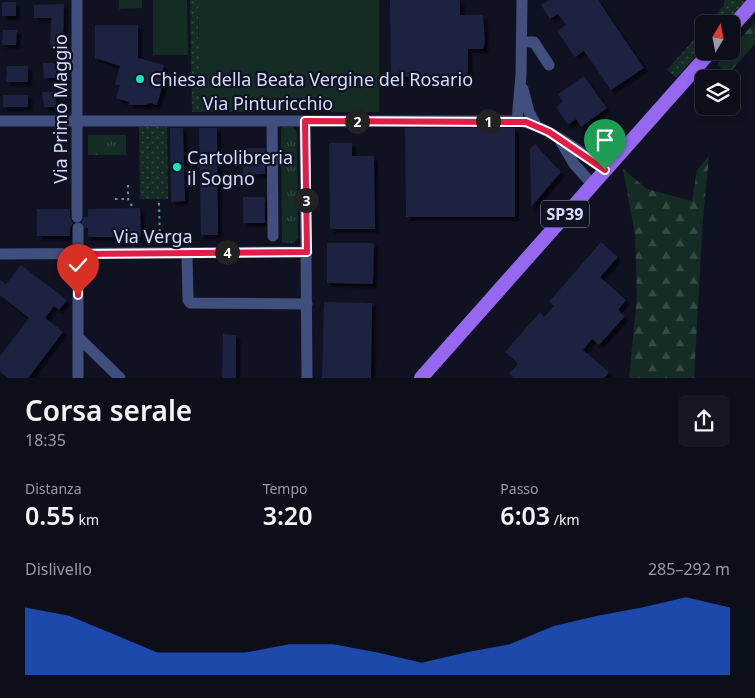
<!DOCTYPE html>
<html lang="it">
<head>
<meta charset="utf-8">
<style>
	body { margin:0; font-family:"Noto Sans",sans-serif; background:#151723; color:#f1f3f6; height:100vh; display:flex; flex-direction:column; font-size:19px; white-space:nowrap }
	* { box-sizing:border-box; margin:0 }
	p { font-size:16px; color:#9a9ca2 }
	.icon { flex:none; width:28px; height:28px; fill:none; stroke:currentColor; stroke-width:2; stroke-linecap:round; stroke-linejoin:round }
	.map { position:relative; height:378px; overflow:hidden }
	.sheet { display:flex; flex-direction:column; background:#0c0e1a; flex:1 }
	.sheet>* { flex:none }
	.needle { width:32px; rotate:10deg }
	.buttons { position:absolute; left:695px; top:15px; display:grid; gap:10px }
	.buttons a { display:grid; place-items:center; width:45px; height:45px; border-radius:8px; background:#0c0e1a; box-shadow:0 2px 8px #0003,0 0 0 1px #2c2e39; font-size:25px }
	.pin { position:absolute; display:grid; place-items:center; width:42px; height:42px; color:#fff; margin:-51px -21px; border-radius:50% 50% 50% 0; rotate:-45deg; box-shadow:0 0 5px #0007 }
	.pin .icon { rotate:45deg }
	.km { position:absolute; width:25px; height:25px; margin:-12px; border-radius:50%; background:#222; color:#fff; font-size:14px; line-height:25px; text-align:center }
	.round { display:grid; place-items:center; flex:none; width:52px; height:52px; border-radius:8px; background:#151723 }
	.summary { display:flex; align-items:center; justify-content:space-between; height:85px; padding:0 25px }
	h1 { font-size:28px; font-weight:600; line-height:38px }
	.stats { display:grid; grid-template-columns:repeat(3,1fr); gap:8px; height:85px; padding:5px 25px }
	.stats div { display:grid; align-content:center }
	.stats b { font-size:25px; font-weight:600 }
	.stats small { font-size:14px; font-weight:400 }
	.stats p { font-size:14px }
	.chart { height:140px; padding:10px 25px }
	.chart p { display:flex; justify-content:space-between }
	.chart svg { width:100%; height:90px; margin-top:5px; fill:#2563eb; opacity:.7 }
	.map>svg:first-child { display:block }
	.grass { fill:url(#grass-dots) }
	.forest { fill:url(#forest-firs) }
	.park { fill:url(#park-tufts) }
	.garden { fill:#142c24 }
	.building { fill:#1e2141; filter:url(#shadow) }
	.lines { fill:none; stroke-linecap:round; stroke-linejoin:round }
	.path { stroke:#3baa83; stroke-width:2; stroke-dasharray:2.5 4; stroke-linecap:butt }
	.minor { stroke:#404f7d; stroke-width:11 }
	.major { stroke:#9668f0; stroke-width:14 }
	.route-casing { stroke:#fff; stroke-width:10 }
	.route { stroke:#e11d48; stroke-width:6 }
	.poi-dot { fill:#17e5be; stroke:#101222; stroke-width:2 }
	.labels { text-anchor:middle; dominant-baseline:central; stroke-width:4.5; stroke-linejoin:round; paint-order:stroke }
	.shield { fill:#101222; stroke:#9b9fba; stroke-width:1 }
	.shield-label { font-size:16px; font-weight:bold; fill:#d6dcfb }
	.poi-label { font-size:18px; fill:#d6dcfb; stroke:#101222; text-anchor:start }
	.street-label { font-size:18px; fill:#d6dcfb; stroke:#101222 }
</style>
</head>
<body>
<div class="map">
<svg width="755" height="378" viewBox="0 0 755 378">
	<defs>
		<pattern id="grass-dots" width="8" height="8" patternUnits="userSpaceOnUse" patternTransform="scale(1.25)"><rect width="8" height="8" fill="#142c24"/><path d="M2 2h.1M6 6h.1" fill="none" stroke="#354a45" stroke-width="1.8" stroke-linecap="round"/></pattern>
		<pattern id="forest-firs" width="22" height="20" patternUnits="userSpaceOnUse" patternTransform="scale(1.25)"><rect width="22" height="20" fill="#142c24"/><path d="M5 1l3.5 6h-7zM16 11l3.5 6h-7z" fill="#354a45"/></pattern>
		<pattern id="park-tufts" width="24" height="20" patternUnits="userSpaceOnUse" patternTransform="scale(1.25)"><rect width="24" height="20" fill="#142c24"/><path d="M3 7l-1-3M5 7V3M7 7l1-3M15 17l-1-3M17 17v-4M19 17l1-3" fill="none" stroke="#354a45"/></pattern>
		<filter id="shadow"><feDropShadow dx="4" dy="4" stdDeviation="1" flood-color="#0009"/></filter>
	</defs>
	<rect width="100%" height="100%" fill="#101222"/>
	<path class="grass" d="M190,0h8l2,112h-8z
		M724,0h22l-21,24h-17l16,-19z
		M704,28v19l-28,31 -9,-8z
		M139,127h28l1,72h-28z"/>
	<path class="forest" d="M755,22v22l-27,30 -11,-9z
		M709,156l-6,63 -9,159h-65l8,-82 -2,-62 -12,-65 24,20 45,12 5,-31z"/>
	<path class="park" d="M281,127h12l4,5 1,106 -4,5h-12z
		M88,135h38v20h-38z"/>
	<path class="garden" d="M119,0h23v8l-23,1z
		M153,0h34l1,55h-35z
		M198,0h181v112h-179z"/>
	<path class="building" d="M390,0h70v15h23l2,27 -2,7h-15v28h-77z
		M549,0h49l46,68 -33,22 -27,-39 -9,6 -18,-26 9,-6 -8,-11 -8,5 -9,-14z
		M2,2h14v14h-14z
		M64,4l-1,45h-13l1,-31h-17v-13z
		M95,25h43v33l26,7 -2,7 4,1 -9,32 -7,-2 -4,2h-18l1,-3 -13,-4 4,-13 -5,-1 5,-18 -25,-8z
		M3,30h14l-1,15h-14z
		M43,63h12l2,15h-13z
		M7,66h21v16h-22z
		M584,76l23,32 -26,19 -5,-8 -8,6 -12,-18 7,-5 -5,-8z
		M42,92h13l2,15h-13z
		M3,95h25v12h-25z
		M170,128h13l2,73 -14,1z
		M199,128h18l1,107h-17z
		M405,128h110v89h-109z
		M329,143h23v13h22l1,73h-45z
		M535,144l26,28 -30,35 -1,-58z
		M243,148h22v26l-22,1z
		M243,197h22v26h-22z
		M140,208l1,29h-53v-9h-3l-3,-6 2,-5h4v-8z
		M37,209h33v8l3,6 -3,5v8h-33z
		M601,242l17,15 -18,20 26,23 -8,10 7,6 -26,29 -7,-6 -9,11 26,22 -5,6h-90l-5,-4 9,-10 -13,-12 35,-40 4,5 10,-11 -5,-4z
		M327,243h47l-1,41 -46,-1z
		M21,265l46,35 -8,10 -5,-4 -9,12 18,14 -35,46h-20l-8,-6v-16l29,-38 -29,-23v-15l6,4z
		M324,302l48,1 -1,75h-49z
		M223,334l13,1v43h-14z"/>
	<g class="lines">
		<path class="path" d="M128,185v14l5,9
			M115,199h13
			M159,203l1,40"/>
		<path class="minor" d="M77,0v217
			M522,42h12l15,23
			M523,89l6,23 7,13
			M0,121h517c25,2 68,33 88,49
			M272,121l1,115
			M305,121l2,257
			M517,121l4,-46 1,-75
			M561,142l13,22 18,20
			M78,228v150
			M187,253l1,47 2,3 117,1
			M0,254l307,-2
			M78,337l42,41"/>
		<path class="major" d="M731,28l24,-27
			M421,378l290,-327"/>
	</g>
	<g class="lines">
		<g class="route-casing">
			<path id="route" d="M78,295v-41l229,-2 -2,-131 221,1 23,10 56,38"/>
		</g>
		<use href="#route" class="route"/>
	</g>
	<g class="poi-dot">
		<circle cx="140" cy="79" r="5"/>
		<circle cx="177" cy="167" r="5"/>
	</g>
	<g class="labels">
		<rect class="shield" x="541" y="200.5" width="48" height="27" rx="4"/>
		<g class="shield-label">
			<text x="565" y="214">SP39</text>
		</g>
		<g class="poi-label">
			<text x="150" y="79">Chiesa della Beata Vergine del Rosario</text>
			<text x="187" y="157">Cartolibreria<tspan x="187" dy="21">il Sogno</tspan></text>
		</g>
		<g class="street-label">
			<text x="268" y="103">Via Pinturicchio</text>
			<text transform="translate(60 109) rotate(-90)">Via Primo Maggio</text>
			<text x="153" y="236">Via Verga</text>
		</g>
	</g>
</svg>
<div class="buttons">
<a><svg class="needle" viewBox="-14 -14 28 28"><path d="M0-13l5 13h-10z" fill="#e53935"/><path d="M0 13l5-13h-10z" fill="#9a9ca2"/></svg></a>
<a><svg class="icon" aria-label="layers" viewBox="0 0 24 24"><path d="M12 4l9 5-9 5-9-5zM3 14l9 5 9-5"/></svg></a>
</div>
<div class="pin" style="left:605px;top:170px;background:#1e9e55"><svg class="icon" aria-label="arrive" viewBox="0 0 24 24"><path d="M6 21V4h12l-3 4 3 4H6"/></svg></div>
<div class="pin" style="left:78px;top:295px;background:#d93025"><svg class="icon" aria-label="check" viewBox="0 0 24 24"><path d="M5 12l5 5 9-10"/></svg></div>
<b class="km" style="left:488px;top:121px">1</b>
<b class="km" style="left:357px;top:121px">2</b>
<b class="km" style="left:306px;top:200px">3</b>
<b class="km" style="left:227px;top:252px">4</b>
</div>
<section class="sheet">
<div class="summary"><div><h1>Corsa serale</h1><p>18:35</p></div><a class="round"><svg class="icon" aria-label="share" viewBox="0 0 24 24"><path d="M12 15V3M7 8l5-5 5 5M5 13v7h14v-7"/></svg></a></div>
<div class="stats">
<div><p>Distanza</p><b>0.55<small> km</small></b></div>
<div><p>Tempo</p><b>3:20</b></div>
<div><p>Passo</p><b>6:03<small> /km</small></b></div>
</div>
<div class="chart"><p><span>Dislivello</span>285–292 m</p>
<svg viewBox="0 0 160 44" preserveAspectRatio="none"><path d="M0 44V11L10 15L20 24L30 33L40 33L50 33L60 29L70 29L80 33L90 38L100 33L110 29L120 20L130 15L140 11L150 6L160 11V44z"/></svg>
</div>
</section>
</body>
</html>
